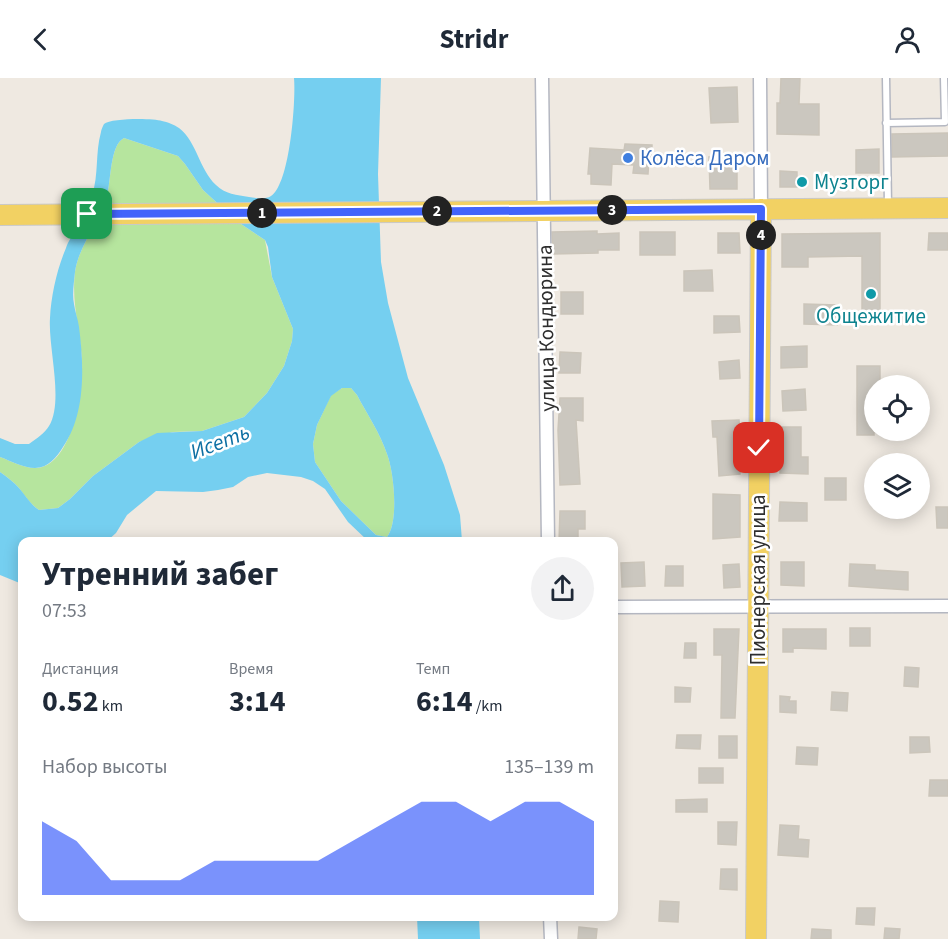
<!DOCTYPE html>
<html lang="ru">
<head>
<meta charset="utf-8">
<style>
	body { margin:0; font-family:"Source Sans 3",sans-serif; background:#f2f2f3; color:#1f2937; height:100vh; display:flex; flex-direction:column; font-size:22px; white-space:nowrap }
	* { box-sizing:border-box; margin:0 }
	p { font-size:20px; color:#747a83 }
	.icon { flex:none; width:33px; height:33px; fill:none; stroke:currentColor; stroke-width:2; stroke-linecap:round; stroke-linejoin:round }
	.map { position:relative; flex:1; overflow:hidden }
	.side { position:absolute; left:18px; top:459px; width:600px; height:384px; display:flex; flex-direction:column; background:#fff; border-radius:12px; box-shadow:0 3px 15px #0003 }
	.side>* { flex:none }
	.tools { position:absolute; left:864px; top:297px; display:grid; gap:12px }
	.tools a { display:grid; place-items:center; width:66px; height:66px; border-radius:50%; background:#fff; box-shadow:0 3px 15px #0003; font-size:30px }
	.pin { position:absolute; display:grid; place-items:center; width:51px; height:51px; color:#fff; margin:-26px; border-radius:12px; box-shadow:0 3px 9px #0006 }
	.km { position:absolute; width:30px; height:30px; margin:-15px; border-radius:50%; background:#222; color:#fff; font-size:16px; line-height:30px; text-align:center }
	.round { display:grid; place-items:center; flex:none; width:63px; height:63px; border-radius:32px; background:#f2f2f3 }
	.headline { display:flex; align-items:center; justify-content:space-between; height:102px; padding:0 24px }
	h1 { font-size:33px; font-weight:700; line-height:45px }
	.metrics { display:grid; grid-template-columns:repeat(3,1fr); gap:9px; height:102px; padding:6px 24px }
	.metrics div { display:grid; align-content:center }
	.metrics b { font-size:30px; font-weight:700 }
	.metrics small { font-size:16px; font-weight:400 }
	.metrics p { font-size:16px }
	.chart { height:168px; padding:12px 24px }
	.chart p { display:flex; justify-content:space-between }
	.chart svg { width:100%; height:108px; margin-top:6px; fill:#4264fb; opacity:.7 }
	header { display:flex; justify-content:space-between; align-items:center; height:78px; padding:0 24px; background:#fff; font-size:27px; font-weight:700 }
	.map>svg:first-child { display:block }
	.green { fill:#b6e59e }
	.water { fill:#75cff0; fill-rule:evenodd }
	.building { fill:#cbc7bf; stroke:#cbc5ba; stroke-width:1.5 }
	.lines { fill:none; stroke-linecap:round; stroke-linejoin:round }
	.lane-casing { stroke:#b4b7c1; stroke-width:9 }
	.street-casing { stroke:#b4b7c1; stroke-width:15 }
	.primary-casing { stroke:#c9c9c9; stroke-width:22 }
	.lane { stroke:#fff; stroke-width:6 }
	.street { stroke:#fff; stroke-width:12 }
	.primary { stroke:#f2d163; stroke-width:20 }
	.route-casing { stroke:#fff; stroke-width:12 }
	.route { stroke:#4264fb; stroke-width:8 }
	.shop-dot { fill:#3f7fe0; stroke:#fff; stroke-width:2 }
	.culture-dot { fill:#0f9aa8; stroke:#fff; stroke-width:2 }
	.labels { text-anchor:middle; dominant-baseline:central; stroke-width:5; stroke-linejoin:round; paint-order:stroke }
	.shop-label { font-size:21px; fill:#366cbe; stroke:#fff; text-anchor:start }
	.culture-label { font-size:21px; fill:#0d838f; stroke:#fff; text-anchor:start }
	.street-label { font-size:21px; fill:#2e2e2e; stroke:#fff }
	.water-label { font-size:22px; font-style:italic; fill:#0d6fa3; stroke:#fff }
</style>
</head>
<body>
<header><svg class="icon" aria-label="back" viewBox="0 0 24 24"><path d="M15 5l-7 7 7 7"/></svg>Stridr<svg class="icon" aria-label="person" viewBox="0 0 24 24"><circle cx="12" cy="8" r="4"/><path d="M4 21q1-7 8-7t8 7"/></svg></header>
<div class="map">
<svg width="948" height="861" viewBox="0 0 948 861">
	<rect width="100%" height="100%" fill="#efe9e1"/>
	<path class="green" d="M124,60l54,18 7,8 18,26 35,32 27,18 7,37 21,52 -1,12 -8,25 -17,27 -23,24 -42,14 -29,1 -34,10 -46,34 -23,23 -12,9 -19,2c-9,-6 -13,-13 -20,-22 -5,-6 -12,-11 -19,-16v-15c11,4 23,11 35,11 37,0 48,-77 47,-105 -1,-31 -11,-59 -7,-91 4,-28 25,-49 32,-75 4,-17 3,-52 17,-59z
		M342,310h9l6,7c10,19 23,38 30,59 7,18 12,68 0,83l-11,-2 -35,-34 -26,-39 -2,-18 4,-19 14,-30z"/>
	<path class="water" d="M294,0h87l-3,96 3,88 7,41 20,75 36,87 16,50 2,26h-94l-20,-19 -23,-33 -12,-8 -12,-4 -34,-4 -19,4 -15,10 -15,3 -15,2 -47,-1 -29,24 -11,18 -9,8 -85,1v42l-22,-9v-103c7,5 14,10 19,16 7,8 11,16 20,22l19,-2 12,-9 23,-23 46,-34 18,-9 45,-2 42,-14 23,-24 17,-27 8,-25 1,-12 -21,-52 -4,-30 -3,-7 -27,-18 -35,-32 -18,-26 -7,-8 -54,-18c-14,7 -13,42 -17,59 -7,26 -28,47 -32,75 -1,10 -3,23 -1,32 1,8 4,15 5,23 5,38 7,87 -16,120 -6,10 -15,21 -28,21 -12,0 -24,-7 -35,-11v-19l15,6h14c7,-5 16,-11 20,-18 15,-25 -1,-78 1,-108 1,-22 7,-49 16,-70 2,-7 7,-13 11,-20 6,-10 11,-22 15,-33 7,-20 3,-42 9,-63 0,-2 2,-6 3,-8 7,-6 49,-6 58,-3 5,1 13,4 17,7 18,14 20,41 37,57 9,9 21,10 33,12 7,1 16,3 22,-1 19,-12 25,-96 23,-118zM342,310h9l6,7c10,19 23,38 30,59 7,18 12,68 0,83l-11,-2 -35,-34 -26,-39 -2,-18 4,-19 14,-29z
		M417,839h62l1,22h-62z"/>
	<path class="building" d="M781,0h19l-1,26h20v31l-42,-1v-31h3z
		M737,9l1,35 -27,1 -2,-35z
		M948,55v23l-56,1v-23z
		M625,66l27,1v12h-3l-1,17 -15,-1 1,-8 -22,-1 -1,21 -20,-1v-10h-3l2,-26 34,2z
		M879,71v24h-23v-23z
		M709,79h28v32h-27z
		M780,93l17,1v15h-17z
		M597,153v3l22,-1v17h-21v3l-45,1 -1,-22z
		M640,154h35v23h-35z
		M718,155h21l1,20h-22z
		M880,155v87h-18v-64l-54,1v10h-26v-33z
		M929,155h19v17h-20z
		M712,192l1,21h-29v-20z
		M561,214h22v22h-22z
		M804,226l33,1v20l-33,-1z
		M714,238h25l1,16 -26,1z
		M807,268v21l-26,1v-21z
		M560,274l21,1 -1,20h-21z
		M739,282l1,18 -20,1 -1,-17z
		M857,288h23v20h-6v49h-17z
		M805,311l1,21 -23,1 -1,-20z
		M560,320h23v23l-7,-1 4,64 -20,1 -2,-55z
		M739,342l1,15h-2l2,39 -21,2 -2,-39h-4l-1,-16z
		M782,349h19v30h7v17l-28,-1z
		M825,400h21v22h-21z
		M713,416l27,1v42l-27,2z
		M780,424l27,1v18h-28z
		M936,429h12v21h-11z
		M560,433h25v18h-7v13h-19z
		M644,484l1,24 -23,1 -1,-24z
		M781,484h23v24l-23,-1z
		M739,486l1,23 -16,1 -1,-23z
		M850,486l25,1v5l33,2v18l-59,-4z
		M666,488h17v20h-18z
		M850,550h20v18h-20z
		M714,551h25l-4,89h-14l1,-63h-8z
		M783,551h43v20l-33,-1v4h-10z
		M685,565h11v15h-12z
		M905,589l14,1 -1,19 -14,-1z
		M675,609l16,1 -1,14h-15z
		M832,614l16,1 -1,18 -16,-1z
		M780,618l10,1 -1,4h7v12l-16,-1z
		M677,657h24l-1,14 -24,-1z
		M719,658h18v22h-18z
		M910,659h19l1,15 -20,1z
		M797,669l21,1 -1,17 -21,-1z
		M699,690h24v15h-24z
		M930,702h18v16h-19z
		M707,721v13h-31v-12z
		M718,744h19l-1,23 -18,-1z
		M780,747l19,1 -1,13 11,1 -1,17 -30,-2z
		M721,791h16v21l-17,-1z
		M660,823l19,1 -1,20 -19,-1z
		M857,830h18l-1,17 -18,-1z
		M579,849l18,2 -1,10h-18z
		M885,850l15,1 -1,10h-15z
		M812,851l19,1v9h-20z"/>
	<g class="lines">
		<g class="lane-casing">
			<path id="lane" d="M886,0l2,127
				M886,45l59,-1 -1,-44"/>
		</g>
		<g class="street-casing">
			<path id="street" d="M542,0l6,464
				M760,0l1,131
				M614,529l334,-1
				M550,838l1,23"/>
		</g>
		<g class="primary-casing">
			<path id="primary" d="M0,137l948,-7
				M756,861l5,-730"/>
		</g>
		<use href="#lane" class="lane"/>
		<use href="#street" class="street"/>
		<use href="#primary" class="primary"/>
	</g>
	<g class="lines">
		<g class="route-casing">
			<path id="route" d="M87,136l674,-5 -2,239"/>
		</g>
		<use href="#route" class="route"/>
	</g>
	<circle class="shop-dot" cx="628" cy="80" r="6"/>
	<g class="culture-dot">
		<circle cx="802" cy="104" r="6"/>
		<circle cx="871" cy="216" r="6"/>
	</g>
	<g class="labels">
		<g class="shop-label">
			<text x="640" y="80">Колёса Даром</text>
		</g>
		<g class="culture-label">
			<text x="814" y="104">Музторг</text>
			<text x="871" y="238" text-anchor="middle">Общежитие</text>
		</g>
		<g class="street-label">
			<text transform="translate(546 250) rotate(-91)">улица Кондюрина</text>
			<text transform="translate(758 502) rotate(-90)">Пионерская улица</text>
		</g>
		<g class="water-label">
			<text transform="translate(220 364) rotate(-21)">Исеть</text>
		</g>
	</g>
</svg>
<div class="tools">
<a><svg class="icon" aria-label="locate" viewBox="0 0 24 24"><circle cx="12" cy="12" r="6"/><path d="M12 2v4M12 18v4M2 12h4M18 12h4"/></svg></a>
<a><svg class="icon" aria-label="layers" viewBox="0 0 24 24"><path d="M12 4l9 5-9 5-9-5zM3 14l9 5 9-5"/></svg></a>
</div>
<div class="pin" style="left:87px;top:136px;background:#1e9e55"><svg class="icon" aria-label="arrive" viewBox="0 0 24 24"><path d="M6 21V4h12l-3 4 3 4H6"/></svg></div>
<div class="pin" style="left:759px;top:370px;background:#d93025"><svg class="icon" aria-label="check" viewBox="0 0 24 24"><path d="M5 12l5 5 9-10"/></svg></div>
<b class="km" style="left:262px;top:135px">1</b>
<b class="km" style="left:437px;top:133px">2</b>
<b class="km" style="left:612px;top:132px">3</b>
<b class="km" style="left:761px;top:157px">4</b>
<section class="side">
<div class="headline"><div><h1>Утренний забег</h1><p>07:53</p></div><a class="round"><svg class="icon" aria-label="share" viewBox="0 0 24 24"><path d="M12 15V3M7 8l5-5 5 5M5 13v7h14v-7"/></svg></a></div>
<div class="metrics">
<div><p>Дистанция</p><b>0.52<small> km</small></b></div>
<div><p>Время</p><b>3:14</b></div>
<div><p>Темп</p><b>6:14<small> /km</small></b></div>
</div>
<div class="chart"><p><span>Набор высоты</span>135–139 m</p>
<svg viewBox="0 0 160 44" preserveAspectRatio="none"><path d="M0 44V14L10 22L20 38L30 38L40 38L50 30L60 30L70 30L80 30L90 22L100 14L110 6L120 6L130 14L140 6L150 6L160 14V44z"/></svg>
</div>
</section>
</div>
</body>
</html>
